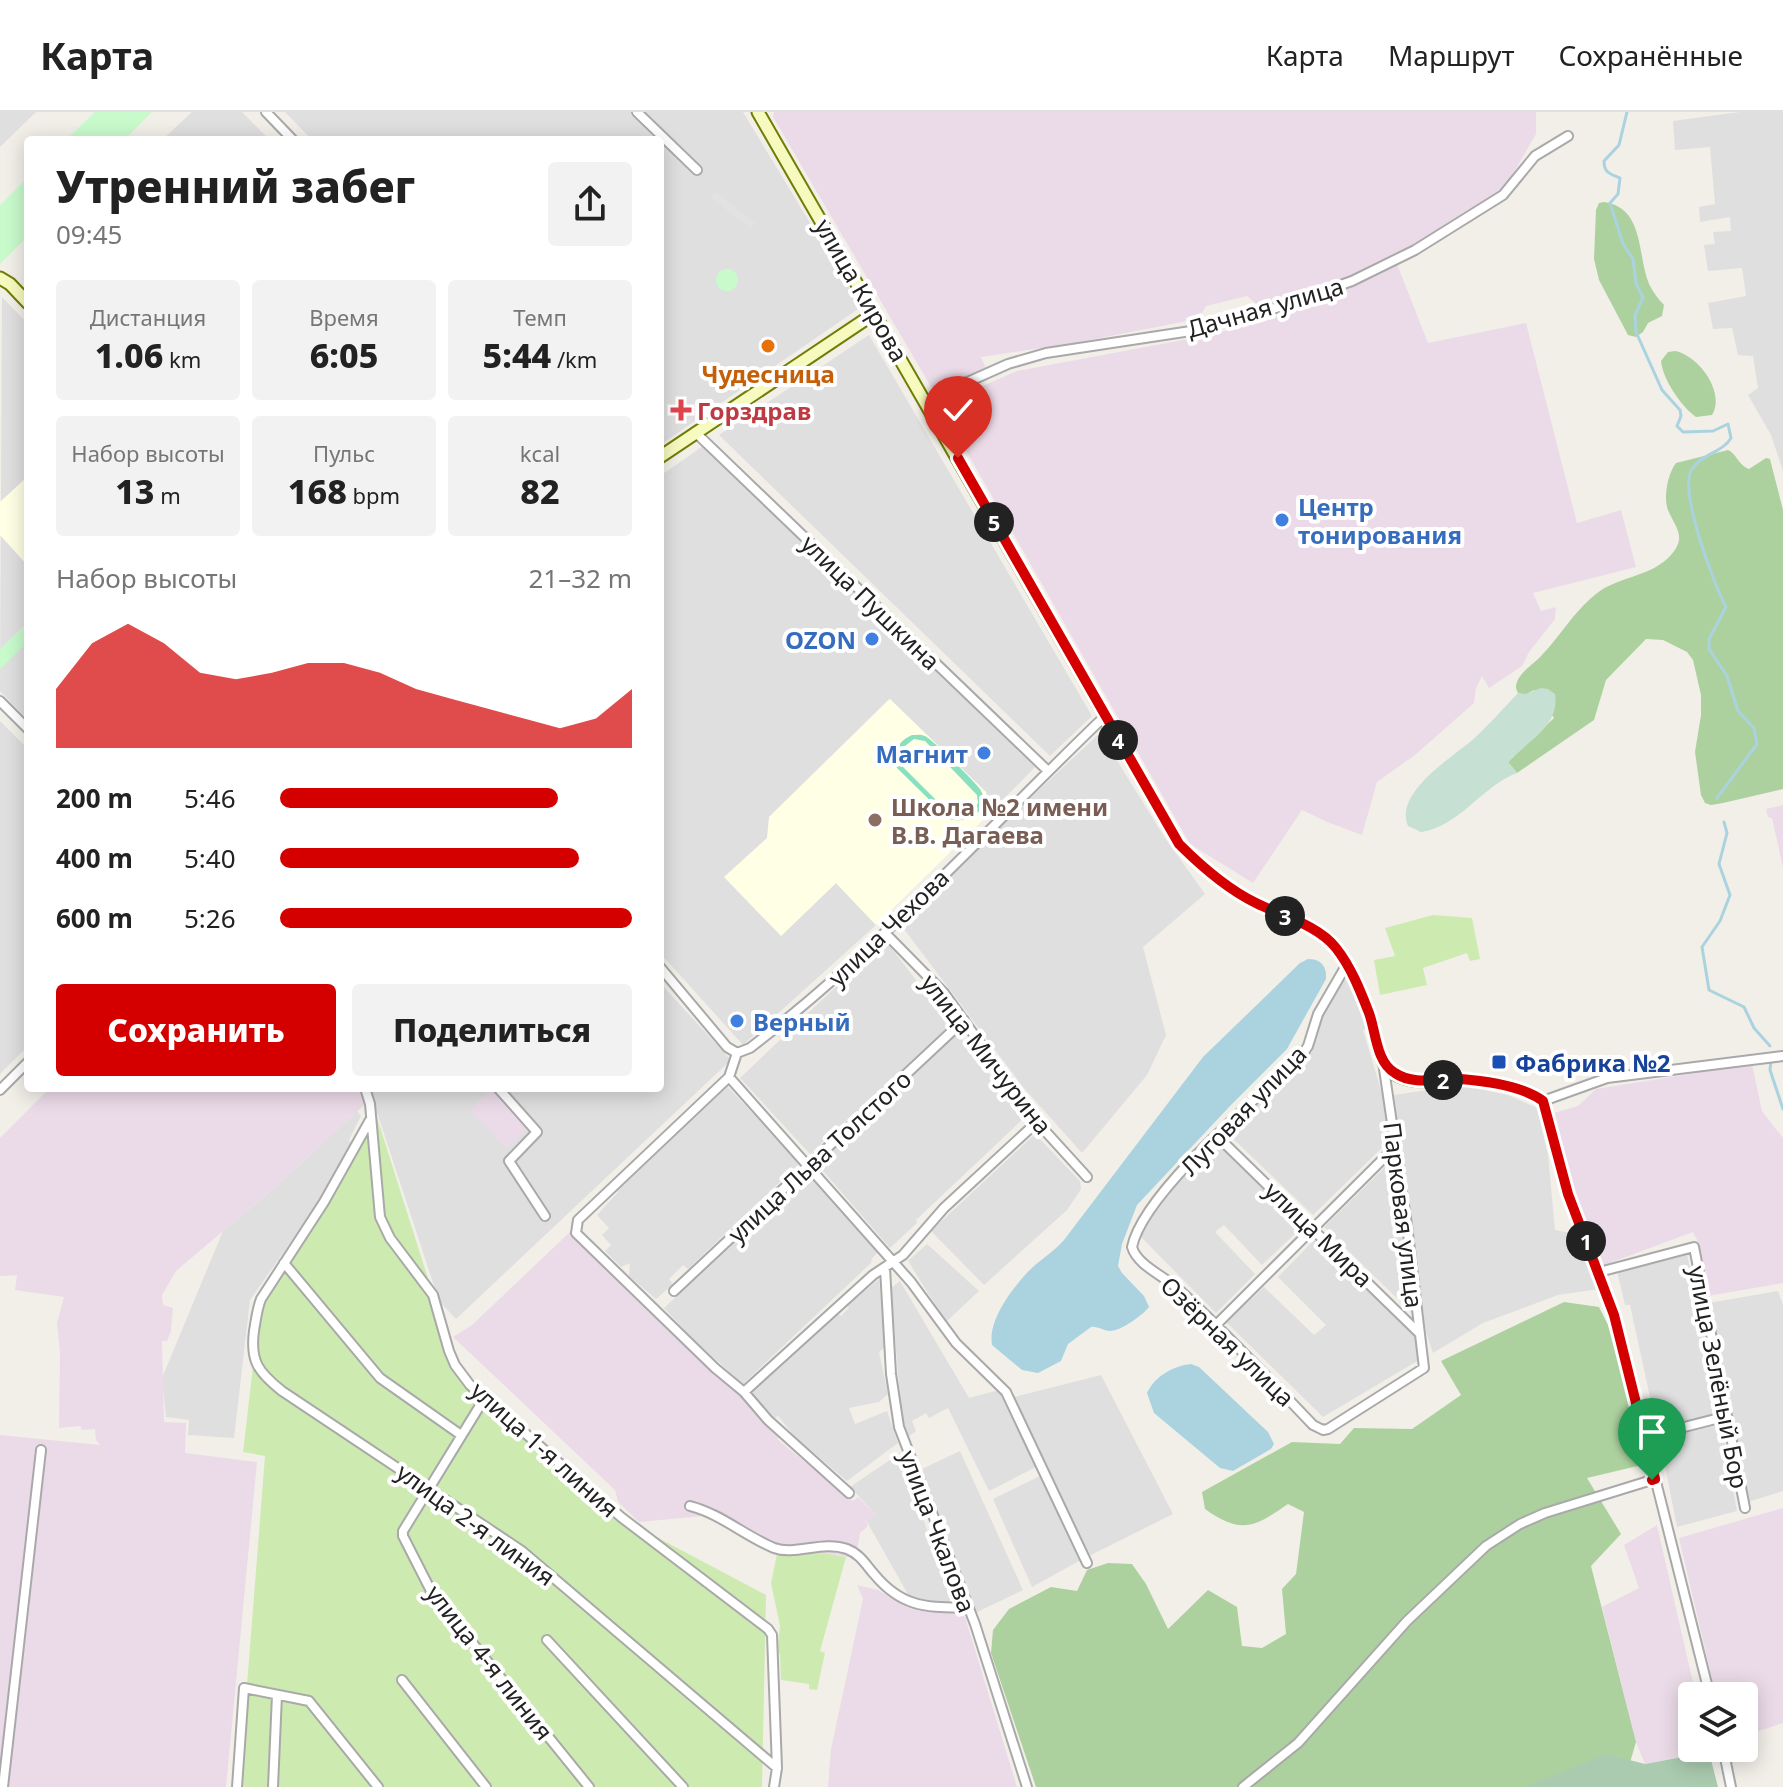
<!DOCTYPE html>
<html lang="ru">
<head>
<meta charset="utf-8">
<style>
	body { margin:0; font-family:"Noto Sans",sans-serif; background:#f2f2f2; color:#222; height:100vh; display:flex; flex-direction:column; font-size:30px; white-space:nowrap }
	* { box-sizing:border-box; margin:0 }
	p { font-size:26px; color:#767676 }
	.icon { flex:none; width:44px; height:44px; fill:none; stroke:currentColor; stroke-width:2; stroke-linecap:round; stroke-linejoin:round }
	.map { position:relative; flex:1; overflow:hidden }
	.details { position:absolute; left:24px; top:24px; width:640px; height:956px; display:flex; flex-direction:column; background:#fff; border-radius:8px; box-shadow:0 4px 20px #0003 }
	.details>* { flex:none }
	.fabs { position:absolute; left:1678px; top:1570px; display:grid; gap:16px }
	.fabs a { display:grid; place-items:center; width:80px; height:80px; border-radius:8px; background:#fff; box-shadow:0 4px 20px #0003; font-size:40px }
	.pin { position:absolute; display:grid; place-items:center; width:68px; height:68px; color:#fff; margin:-82px -34px; border-radius:50% 50% 50% 0; rotate:-45deg; box-shadow:0 0 8px #0007 }
	.pin .icon { rotate:45deg }
	.km { position:absolute; width:40px; height:40px; margin:-20px; border-radius:50%; background:#222; color:#fff; font-size:22px; line-height:40px; text-align:center }
	.round { display:grid; place-items:center; flex:none; width:84px; height:84px; border-radius:8px; background:#f2f2f2 }
	.headline { display:flex; align-items:center; justify-content:space-between; height:136px; padding:0 32px }
	h1 { font-size:44px; font-weight:800; line-height:60px }
	.metrics { display:grid; grid-template-columns:repeat(3,1fr); gap:12px; height:136px; padding:8px 32px }
	.metrics div { display:grid; align-content:center; border-radius:8px; background:#f2f2f2; text-align:center }
	.metrics b { font-size:34px; font-weight:800 }
	.metrics small { font-size:22px; font-weight:400 }
	.metrics p { font-size:22px }
	.chart { height:224px; padding:16px 32px }
	.chart p { display:flex; justify-content:space-between }
	.chart svg { width:100%; height:144px; margin-top:8px; fill:#d40000; opacity:.7 }
	.action { display:flex; gap:16px; margin-top:auto; padding:16px 32px }
	.action a { flex:1; height:92px; border-radius:8px; background:#d40000; color:#fff; font-size:32px; font-weight:800; line-height:92px; text-align:center }
	.action a+a { background:#f2f2f2; color:#222 }
	ul { padding:0 32px; list-style:none; font-size:26px }
	li { display:grid; grid-template-columns:128px 96px 1fr; align-items:center; height:60px }
	li i { height:20px; border-radius:10px; background:#d40000 }
	header { display:flex; align-items:center; gap:48px; box-sizing:border-box; height:112px; padding:0 40px; background:#fff; border-bottom:2px solid #e0e0e0 }
	header strong { font-size:38px }
	nav { display:flex; gap:44px; margin-inline-start:auto; font-size:28px }
	.map>svg:first-child { display:block }
	.residential { fill:#e0dfdf }
	.industrial { fill:#ebdbe8 }
	.education { fill:#ffffe5 }
	.grass { fill:#cdebb0 }
	.forest { fill:#add19e }
	.wetland { fill:#c6e0d4 }
	.cemetery { fill:#aacbaf }
	.park { fill:#c8facc }
	.pitch { fill:#88e0be; fill-rule:evenodd }
	.parking { fill:#e2e2e2 }
	.water { fill:#aad3df }
	.lines { fill:none; stroke-linecap:round; stroke-linejoin:round }
	.stream { stroke:#aad3df; stroke-width:3 }
	.street-casing { stroke:#a9a9a9; stroke-width:12 }
	.secondary-casing { stroke:#707d05; stroke-width:15 }
	.street { stroke:#fff; stroke-width:8 }
	.secondary { stroke:#f7fabf; stroke-width:11 }
	.route-casing { stroke:#fff; stroke-width:16 }
	.route { stroke:#d40000; stroke-width:10 }
	.food-dot { fill:#e8710a; stroke:#fff; stroke-width:3 }
	.health-dot { fill:#e0444e; stroke:#fff; stroke-width:3 }
	.shop-dot { fill:#3f7fe0; stroke:#fff; stroke-width:3 }
	.education-dot { fill:#8d6e63; stroke:#fff; stroke-width:3 }
	.transit-dot { fill:#1a4fb4; stroke:#fff; stroke-width:3 }
	.labels { text-anchor:middle; dominant-baseline:central; stroke-width:8; stroke-linejoin:round; paint-order:stroke }
	.street-label { font-size:24px; fill:#222; stroke:#fff }
	.food-label { font-size:24px; font-weight:bold; fill:#c56008; stroke:#fff }
	.health-label { font-size:24px; font-weight:bold; fill:#be3a42; stroke:#fff; text-anchor:start }
	.shop-label { font-size:24px; font-weight:bold; fill:#366cbe; stroke:#fff; text-anchor:start }
	.education-label { font-size:24px; font-weight:bold; fill:#785e54; stroke:#fff; text-anchor:start }
	.transit-label { font-size:24px; font-weight:bold; fill:#164399; stroke:#fff; text-anchor:start }
</style>
</head>
<body>
<header>
<strong>Карта</strong>
<nav><a>Карта</a><a>Маршрут</a><a>Сохранённые</a></nav>
</header>
<div class="map">
<svg width="1783" height="1675" viewBox="0 0 1783 1675">
	<rect width="100%" height="100%" fill="#f2efe9"/>
	<path class="residential" d="M0,0h36l-36,35z
		M192,0h50l28,28h-108z
		M285,0h458l118,195 -201,138v-305h-348z
		M1740,0h43v359l-12,-36 -23,-40 10,-7 -5,-32 -15,-1 -6,-27 -19,1 -5,-26 38,-7 -4,-28 -34,3 -4,-26 11,-1 -2,-12 18,-1 -1,-14 -30,5 -1,-15 16,-3 -5,-57 -35,3 -2,-29z
		M2,185l26,27v396l-28,-29z
		M869,223l223,381 -42,40 -331,-321z
		M703,334l332,321 -46,47 -3,-22 -97,-93 -120,118 12,119 55,-53 40,42 -133,120 -83,-92v-477z
		M0,609l28,28v297l-28,28z
		M1100,621l65,105 40,56 -62,53 23,88 -19,40 -65,78 -59,-66 -125,-166z
		M885,828l66,85 -141,129 -70,-76z
		M1344,868l6,2 17,47 -4,1 20,67 7,43 -77,75 -86,-82 85,-81 6,-30z
		M660,871l71,77 -275,259 -17,-18 -70,-213h291z
		M956,920l68,86 -108,102 1,3 -27,25 -73,-84z
		M1461,973l47,10 29,13 11,47 7,75 21,4 23,55 -41,6 -75,28 -50,30 -7,-21 -32,-237z
		M727,974l73,77 -112,106 -5,-4 -14,14 4,5 -17,15 -27,-23 1,-13 -9,4 -16,-16 6,-6 -9,-10 7,-7 -12,-13 21,-23 -1,-2z
		M357,999l4,5 -12,24 3,4 -36,62 -66,94 -16,138 -46,-3 1,-15 -23,-3 -4,-39 61,-147 50,-42z
		M1035,1022l45,47 1,8 -14,21 -83,75 -53,-54z
		M1214,1028l88,87 -40,38 -38,-40 -9,7 40,42 -39,39 -77,-78 15,-28z
		M1391,1049l22,153 -89,-87z
		M809,1061l70,78 -7,7 -1,5 -128,121 -50,-45 -29,-31z
		M1315,1127l100,97 4,24 -96,57 -97,-95 38,-35 50,48 12,-10 -48,-48z
		M927,1132l52,47 -33,31 -38,-61z
		M1687,1142l34,161 -64,14 -27,-124h-5l-8,-34z
		M879,1167l6,68 -6,5 9,42 -9,8 -30,6 6,16 32,-13 11,32 -51,38 -51,-43 -18,-22 -5,3 -21,-27 86,-79 3,3 8,-8 -2,-2z
		M900,1169l69,117 30,-8 37,77 -47,24 -41,-83 -19,10 -3,-5 -14,8 4,10 -8,6 -7,-26 -10,-123z
		M1778,1179l5,14v186l-35,11 -39,-199z
		M1101,1263l72,139 -84,42 -75,-159z
		M1721,1310l16,89 -60,16 -18,-91z
		M960,1339l63,139 -46,22 -55,-143z
		M900,1341l51,145 -2,4 -39,-4 -44,-78 10,-5 -26,-28z
		M1040,1364l41,84 -49,27 -39,-88z"/>
	<path class="industrial" d="M774,0h762v22l-30,52 -94,59 -75,37 -5,-1 -71,27 -14,-12 -41,10 -8,13 -124,24 -93,14 5,11 -52,24 -161,-275z
		M1397,152l31,79 98,-20 51,200 44,-13 15,57 -103,26 8,18 15,-4 -1,12 -26,33 -7,14 -33,22 -7,-12 -6,12 -2,15 -59,52 -38,27 -15,53 -35,-13 -25,-12 -49,73 -63,-39 -250,-439 77,-34 182,-34 67,-16z
		M1783,693v63l-11,-50 -4,-1 -2,-8z
		M1752,952l10,47 21,27v145l-75,13 -11,-56 -4,-8 -89,33 -32,-75 -18,-77 24,-7 18,-17z
		M50,976h307l9,15 -93,86 -97,82 -14,24 1,10 10,3 -2,23 -4,10h-5l2,81 22,1 -1,30 72,9 -31,325h-226v-352l100,10 -4,-5 -1,-11 -13,1 -2,-4 -21,2 1,-75 -3,-30 7,-26 -49,-7 2,-15 -17,1v-138z
		M491,976h11l31,36 -27,24 -36,-38z
		M571,1119l169,162 40,41 -3,5 76,62 5,-4 18,18 -10,6 2,5 -8,7 -4,25 -28,-4h-51l-73,-38 -65,6 -21,-20 -3,-12 -162,-153 19,-12z
		M1783,1396v215l-39,13v-40h-28l-37,-158z
		M1657,1413l39,171h-4v52h16l1,4 -64,12 -9,-22 -34,-135 37,-19 -15,-43z
		M857,1473l21,5 26,16 15,5h34l12,6 52,170h-189l3,-38 32,-150z"/>
	<path class="education" d="M28,364v90l-28,-31v-33z
		M890,587l96,93 3,22 -113,111 -40,-42 -55,53 -57,-59 43,-39 2,-21z"/>
	<path class="grass" d="M1433,803l39,3 8,41 -10,2 -3,-8 -44,15 4,17 -47,10 -6,-35 21,-4 -10,-28z
		M374,996l83,262 158,145 151,80 -4,192h-523l26,-331 -22,-4 17,-145z
		M777,1442h51l18,3 -26,94 5,2 -8,37 -8,-1v-5l-28,-4 -1,-26 -3,-1 3,-27 -9,-43z"/>
	<path class="forest" d="M1604,90c41,6 33,53 45,82 4,8 9,15 15,21l-2,11 -14,7 -5,9 -7,5 -8,-2 -29,-55 -5,-21 2,-49 3,-7z
		M1675,239c23,4 51,41 37,64l-16,2c-15,-11 -33,-37 -35,-56l7,-9z
		M1728,338c9,4 11,16 21,19l17,-11 4,1 13,51v279l-60,14 -12,2 -6,-2 -4,-8 -6,-43 6,-37v-20l-8,-35 -6,-8 -24,-12 -17,-1 -40,41 -12,40 -77,53 -9,-11 46,-44 -20,-28 -9,5 -7,-2c-2,-5 -3,-5 -1,-11 4,-11 18,-19 25,-27 20,-21 34,-47 58,-64 22,-15 52,-15 71,-36 17,-19 3,-29 -3,-45 -5,-13 0,-37 8,-47z
		M1564,1190l35,5 9,18 38,139 -59,14 34,56 -30,32 45,176 -12,41 -14,4h-574l-45,-134 2,-23 16,-21 42,-22 26,4 10,-21 21,-7 24,1 14,20 22,45 40,-39 29,17 5,39 20,2 24,-14 -4,-45 14,-15 8,-62 -16,-8c-33,23 -47,31 -83,5l-3,-17 90,-50 48,2 14,-16 58,1 49,-34 -20,-34z"/>
	<path class="wetland" d="M1541,576l7,1 7,5c5,32 -27,47 -47,68l9,11c-35,13 -58,54 -96,59l-13,-6c-14,-32 41,-67 62,-84 17,-15 33,-33 48,-49l8,1z"/>
	<path class="cemetery" d="M1709,1640l9,35h-194l82,-33 39,10z"/>
	<path class="park" d="M95,0h57l-28,28h-58z
		M28,65v59l-28,28v-59z
		M716 168a11 11 0 1 1 22 0a11 11 0 1 1-22 0Z
		M28,510v20l-28,27v-20z"/>
	<path class="pitch" d="M912,623c5,0 8,-1 13,1 7,3 50,46 55,53 13,21 -13,36 -31,30l-52,-51c-5,-15 1,-27 15,-33zM914,627l11,2 52,54 1,8 -7,10 -11,5 -8,-2 -51,-51v-16z"/>
	<path class="parking" d="M715,79l40,32 -4,6 -41,-32z"/>
	<path class="water" d="M1308,847c13,0 19,7 18,20l-39,70 -57,57 -93,99 -15,39 -4,22 4,7 22,23 5,11c-6,8 -28,24 -39,24 -7,0 -12,-5 -19,-4l-23,17 -7,17 -23,12 -16,-3 -30,-25c-4,-24 18,-53 33,-70 11,-13 27,-21 39,-35l139,-183 97,-94z
		M1191,1252l8,3 69,65 6,12 -3,5 -38,22 -13,-3 -66,-55 -7,-20c8,-17 26,-27 44,-29z"/>
	<g class="lines">
		<path class="stream" d="M1627,0l-8,33 -15,16c0,12 6,13 16,17l-2,16 -8,9 13,41 10,15 3,24 7,15 -8,17 1,17 26,58 18,20 1,6 -4,10 6,6 30,-1 15,-7 3,14c-8,14 -29,16 -39,31 -14,21 22,115 34,138l-17,32v10l18,27 11,35 16,17 3,16 -40,54
			M1724,710l3,11 -8,31 11,31 -10,26 -18,26 7,43 35,17 10,21 16,18
			M1771,948l-1,10 13,39"/>
		<g class="street-casing">
			<path id="street" d="M266,0l27,28
				M637,0l60,58
				M925,289l83,-37 38,-11 158,-24 23,-12 49,-9 76,-27 63,-31 88,-55 32,-39 33,-20
				M695,320l353,339
				M0,589l28,28
				M885,821l59,60 93,129 50,55
				M1347,852l-29,50 -10,32 -7,11c-43,40 -158,136 -169,190 5,18 32,29 45,41 48,44 92,91 136,137l10,5 5,-1 96,-61 -17,-143 -24,-163
				M660,855l67,80 10,6
				M737,941l-8,24 -151,143 -2,13 139,135 29,24 24,28 81,73
				M737,941l13,-5c129,-98 238,-220 355,-332
				M729,965l182,205 45,61 50,49 81,171
				M365,976l5,16 10,113 10,21 43,57 16,56 6,14 15,20 151,132 147,112 4,6 5,133 -3,19
				M498,976l39,44 -28,29 36,55
				M0,978l28,-28
				M370,1008l-46,82 -63,97c-4,10 -5,20 -7,32 -4,30 4,41 28,60l240,160 255,217
				M1217,1024l202,197
				M284,1151l96,115 81,57
				M885,1156l6,106 8,53 76,197 52,163
				M1599,1160l95,-25 51,261
				M674,1179l290,-271
				M1217,1212l180,-179
				M744,1280l129,-117 30,-20 41,-47 93,-86
				M484,1287l-81,132v5l29,57 157,194
				M1645,1325l82,-21
				M690,1394c31,8 55,30 84,42 22,8 48,-8 73,1 13,5 19,16 27,25 29,35 54,33 95,34
				M547,1528l136,147
				M402,1568l84,107
				M1710,1584l-96,-381 -46,-121 -25,-93 64,-23 176,-22
				M1723,1636l8,39
				M3,1675l38,-337
				M237,1675l7,-99 65,13 69,86
				M273,1675l4,-92
				M1243,1675l55,-44 109,-122 79,-75 34,-22 25,-11 110,-34"/>
		</g>
		<g class="secondary-casing">
			<path id="secondary" d="M758,0l421,732c23,23 48,45 77,59 25,13 62,22 80,45 15,19 24,42 33,65 7,19 7,49 26,61 19,12 44,4 66,5 24,2 62,7 82,22
				M0,166l10,6 18,19
				M660,345l215,-144"/>
		</g>
		<use href="#street" class="street"/>
		<use href="#secondary" class="secondary"/>
	</g>
	<g class="lines">
		<g class="route-casing">
			<path id="route" d="M958,346l221,386c23,23 48,45 77,59 26,13 62,22 80,45 15,19 24,42 33,65 7,19 7,49 26,60 19,13 44,5 66,6 24,2 62,7 82,22l25,93 46,121 41,164 -3,1"/>
		</g>
		<use href="#route" class="route"/>
	</g>
	<circle class="food-dot" cx="768" cy="234" r="8"/>
	<path class="health-dot" d="M677 286h8v8h8v8h-8v8h-8v-8h-8v-8h8z"/>
	<g class="shop-dot">
		<circle cx="1282" cy="408" r="8"/>
		<circle cx="872" cy="527" r="8"/>
		<circle cx="984" cy="641" r="8"/>
		<circle cx="737" cy="909" r="8"/>
	</g>
	<circle class="education-dot" cx="875" cy="708" r="8"/>
	<rect class="transit-dot" x="1491" y="942" width="16" height="16" rx="4"/>
	<g class="labels">
		<g class="street-label">
			<text transform="translate(862 178) rotate(60)">улица Кирова</text>
			<text transform="translate(1265 195) rotate(-16)">Дачная улица</text>
			<text transform="translate(871 490) rotate(44)">улица Пушкина</text>
			<text transform="translate(888 815) rotate(-44)">улица Чехова</text>
			<text transform="translate(987 942) rotate(52)">улица Мичурина</text>
			<text transform="translate(1243 998) rotate(-46)">Луговая улица</text>
			<text transform="translate(819 1044) rotate(-43)">улица Льва Толстого</text>
			<text transform="translate(1404 1103) rotate(83)">Парковая улица</text>
			<text transform="translate(1319 1122) rotate(44)">улица Мира</text>
			<text transform="translate(1228 1229) rotate(44)">Озёрная улица</text>
			<text transform="translate(1719 1265) rotate(79)">улица Зелёный Бор</text>
			<text transform="translate(545 1337) rotate(42)">улица 1-я линия</text>
			<text transform="translate(476 1412) rotate(36)">улица 2-я линия</text>
			<text transform="translate(938 1419) rotate(69)">улица Чкалова</text>
			<text transform="translate(490 1550) rotate(52)">улица 4-я линия</text>
		</g>
		<g class="food-label">
			<text x="768" y="261">Чудесница</text>
		</g>
		<g class="health-label">
			<text x="697" y="298">Горздрав</text>
		</g>
		<g class="shop-label">
			<text x="1298" y="394">Центр<tspan x="1298" dy="28">тонирования</tspan></text>
			<text x="856" y="527" text-anchor="end">OZON</text>
			<text x="968" y="641" text-anchor="end">Магнит</text>
			<text x="753" y="909">Верный</text>
		</g>
		<g class="education-label">
			<text x="891" y="694">Школа №2 имени<tspan x="891" dy="28">В.В. Дагаева</tspan></text>
		</g>
		<g class="transit-label">
			<text x="1515" y="950">Фабрика №2</text>
		</g>
	</g>
</svg>
<div class="fabs">
<a><svg class="icon" aria-label="layers" viewBox="0 0 24 24"><path d="M12 4l9 5-9 5-9-5zM3 14l9 5 9-5"/></svg></a>
</div>
<div class="pin" style="left:1652px;top:1368px;background:#1e9e55"><svg class="icon" aria-label="arrive" viewBox="0 0 24 24"><path d="M6 21V4h12l-3 4 3 4H6"/></svg></div>
<div class="pin" style="left:958px;top:346px;background:#d93025"><svg class="icon" aria-label="check" viewBox="0 0 24 24"><path d="M5 12l5 5 9-10"/></svg></div>
<b class="km" style="left:1586px;top:1129px">1</b>
<b class="km" style="left:1443px;top:968px">2</b>
<b class="km" style="left:1285px;top:804px">3</b>
<b class="km" style="left:1118px;top:628px">4</b>
<b class="km" style="left:994px;top:410px">5</b>
<section class="details">
<div class="headline"><div><h1>Утренний забег</h1><p>09:45</p></div><a class="round"><svg class="icon" aria-label="share" viewBox="0 0 24 24"><path d="M12 15V3M7 8l5-5 5 5M5 13v7h14v-7"/></svg></a></div>
<div class="metrics">
<div><p>Дистанция</p><b>1.06<small> km</small></b></div>
<div><p>Время</p><b>6:05</b></div>
<div><p>Темп</p><b>5:44<small> /km</small></b></div>
</div>
<div class="metrics">
<div><p>Набор высоты</p><b>13<small> m</small></b></div>
<div><p>Пульс</p><b>168<small> bpm</small></b></div>
<div><p>kcal</p><b>82</b></div>
</div>
<div class="chart"><p><span>Набор высоты</span>21–32 m</p>
<svg viewBox="0 0 160 44" preserveAspectRatio="none"><path d="M0 44V26L10 12L20 6L30 12L40 21L50 23L60 21L70 18L80 18L90 21L100 26L110 29L120 32L130 35L140 38L150 35L160 26V44z"/></svg>
</div>
<ul>
<li><b>200 m</b>5:46<i style="width:79%"></i></li>
<li><b>400 m</b>5:40<i style="width:85%"></i></li>
<li><b>600 m</b>5:26<i style="width:100%"></i></li>
</ul>
<div class="action"><a>Сохранить</a><a>Поделиться</a></div>
</section>
</div>
</body>
</html>
